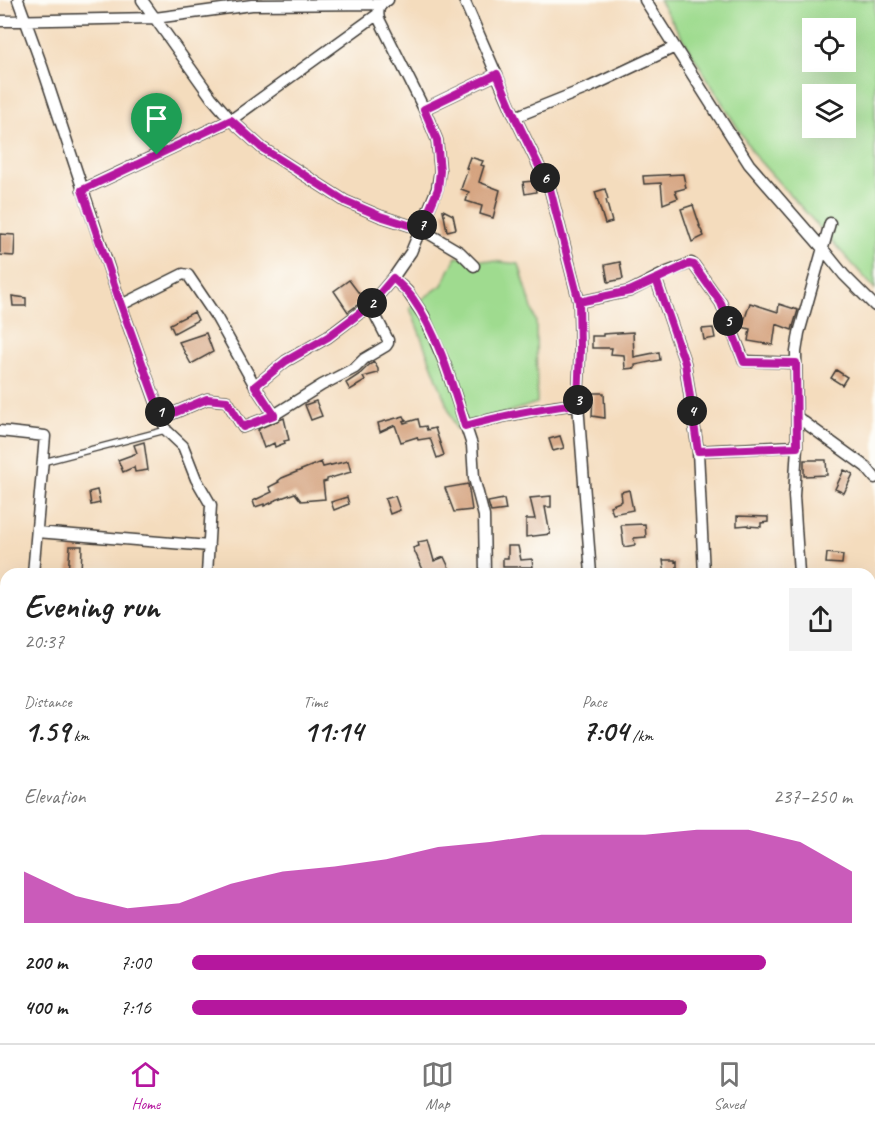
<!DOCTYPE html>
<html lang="en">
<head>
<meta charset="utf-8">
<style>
	body { margin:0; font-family:Caveat,sans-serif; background:#f2f2f2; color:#222; height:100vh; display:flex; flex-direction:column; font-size:22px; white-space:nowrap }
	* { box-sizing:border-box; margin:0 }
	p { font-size:20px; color:#767676 }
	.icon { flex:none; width:33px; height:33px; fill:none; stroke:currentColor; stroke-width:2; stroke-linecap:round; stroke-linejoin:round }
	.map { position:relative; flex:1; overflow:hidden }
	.details { position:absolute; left:0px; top:568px; width:876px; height:476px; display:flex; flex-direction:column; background:#fff; border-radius:18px 18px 0 0; box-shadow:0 6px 24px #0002 }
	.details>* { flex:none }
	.tools { position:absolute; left:802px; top:18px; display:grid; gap:12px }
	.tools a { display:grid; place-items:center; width:54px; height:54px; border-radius:0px; background:#fff; box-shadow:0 6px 24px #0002; font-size:30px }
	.pin { position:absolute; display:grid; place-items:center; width:51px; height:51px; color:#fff; margin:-62px -26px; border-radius:50% 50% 50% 0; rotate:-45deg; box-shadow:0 0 6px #0007 }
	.pin .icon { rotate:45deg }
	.km { position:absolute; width:30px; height:30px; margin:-15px; border-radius:50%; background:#222; color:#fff; font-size:16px; line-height:30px; text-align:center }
	.round { display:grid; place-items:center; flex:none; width:63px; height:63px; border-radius:0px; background:#f2f2f2 }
	.summary { display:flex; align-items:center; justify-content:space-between; height:102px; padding:0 24px }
	h1 { font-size:33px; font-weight:700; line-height:45px }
	.figures { display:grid; grid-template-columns:repeat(3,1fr); gap:9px; height:102px; padding:6px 24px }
	.figures div { display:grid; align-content:center }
	.figures b { font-size:30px; font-weight:700 }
	.figures small { font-size:16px; font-weight:400 }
	.figures p { font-size:16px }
	.chart { height:168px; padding:12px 24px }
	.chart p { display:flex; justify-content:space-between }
	.chart svg { width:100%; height:108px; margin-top:6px; fill:#b5179e; opacity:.7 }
	ul { padding:0 24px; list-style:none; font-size:20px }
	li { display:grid; grid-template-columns:96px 72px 1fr; align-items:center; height:45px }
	li i { height:15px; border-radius:8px; background:#b5179e }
	.menu { display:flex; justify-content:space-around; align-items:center; height:84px; border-top:2px solid #e0e0e0; background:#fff; font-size:16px; color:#767676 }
	.menu a { display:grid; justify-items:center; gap:3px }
	.menu .on { color:#b5179e }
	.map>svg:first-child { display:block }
	.green { fill:#9fdb8f; stroke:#5e7c56; stroke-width:1.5; fill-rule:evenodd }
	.building { fill:#d39f79 }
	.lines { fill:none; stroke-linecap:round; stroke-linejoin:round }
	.lane-casing { stroke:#3c3934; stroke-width:8 }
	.street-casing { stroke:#3c3934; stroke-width:13 }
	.lane { stroke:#fff; stroke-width:5 }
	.street { stroke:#fff; stroke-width:10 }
	.route-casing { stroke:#fff; stroke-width:12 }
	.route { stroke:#b5179e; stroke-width:8 }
</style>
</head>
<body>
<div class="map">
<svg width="875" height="1043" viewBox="0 0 875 1043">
	<rect width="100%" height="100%" fill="#fdfcf7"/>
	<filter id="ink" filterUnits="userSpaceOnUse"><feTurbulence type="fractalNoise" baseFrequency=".0167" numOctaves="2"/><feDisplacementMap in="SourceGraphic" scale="12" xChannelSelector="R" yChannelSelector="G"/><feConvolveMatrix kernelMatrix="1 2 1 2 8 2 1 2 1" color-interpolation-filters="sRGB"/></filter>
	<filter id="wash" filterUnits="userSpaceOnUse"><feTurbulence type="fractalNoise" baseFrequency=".008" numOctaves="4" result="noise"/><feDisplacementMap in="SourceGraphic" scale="24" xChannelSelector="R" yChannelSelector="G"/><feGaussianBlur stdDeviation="1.35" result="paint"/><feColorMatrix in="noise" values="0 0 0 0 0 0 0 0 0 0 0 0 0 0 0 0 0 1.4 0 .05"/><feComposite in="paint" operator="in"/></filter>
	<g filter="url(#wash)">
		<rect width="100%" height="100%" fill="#f4dcbd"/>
		<path class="green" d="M659,0h216v289l-120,-133zM813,28h33v34h-33zM813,94h33v34h-33z
			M456,257l63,7 17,58 1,81 -81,26 -46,-121 32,-23z"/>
		<g id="blocks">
			<path class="building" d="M470,157l13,4 -2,4 3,1 -5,16 21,8 -7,28 -13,-4 2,-8 -16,-5 3,-9 -8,-3 7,-20 -2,-1z
				M683,174l3,14 -11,3 3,7 -15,6 -2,-21 -17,1 -1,-8z
				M534,181l2,11 -11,2 -2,-12z
				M605,189l3,10 -2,1 6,22 -7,2 -10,-32z
				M693,205l7,21h-1l5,10 -12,6 -11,-33z
				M443,210l10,5 3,14 -9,2z
				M0,234l15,1 -1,21 -14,-1z
				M620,262l3,17 -15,3 -3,-17z
				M349,280l15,20 -16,12 -14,-21z
				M12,296l14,2v8h-13z
				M750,303l28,9 1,-8 19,6 -6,20 -16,-6 -3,21 -25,-4 2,-12 -8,-2z
				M194,312l4,8 -24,13 -4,-9z
				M713,328l2,10 -11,2 -2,-11z
				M633,332l1,25 25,-5 1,8 -25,5v3l-10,1 -1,-14 -13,-1 1,-6h-20v-12h11v-2z
				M206,333l7,19 -22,12 -12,-22z
				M374,362l4,7v4l-15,4 2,4 -15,9 -4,-7 14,-9 9,-9z
				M836,370l11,7 -5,8 -11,-7z
				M593,393h11l1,25 -13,-2z
				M316,401l6,15 -11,4 -6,-15z
				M404,416l2,4 -3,1 1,2 14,-4 2,8 6,-1 1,4 8,-2 9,27 -7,3 -7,-20 -12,2 -1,-3 -16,5 -6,-17 -15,7 -2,-9z
				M284,418l5,22 -5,1 1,2 -10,4 -1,-4 -10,5 -6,-17 1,-1 -1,-1z
				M560,436l4,12 -11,3 -4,-12z
				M144,442l4,28 -13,2 -1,-5 -11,5 -5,-12 19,-7 -3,-8z
				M804,460h22l1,15 -23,1z
				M348,461l3,11 -24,7v2l-4,1 2,17 -24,2 -6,-8 -22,8v1l-9,4v-2l-9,3 -2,-6 19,-9 -3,-5 10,-5 -1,-1 4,-3 39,-16 2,5z
				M844,470l9,4 -9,19 -9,-4z
				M468,484l4,26 -18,2 -9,-24z
				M97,490l3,13 -9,2 -2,-13z
				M629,490l4,20 -20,4 -3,-8 12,-5 -1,-9z
				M395,496l5,14 -10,4 -5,-15z
				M551,496v11h-6l5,27 -24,3v-18h9l-5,-21z
				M347,497l2,7 -15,6 -3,-8z
				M504,499l2,11 -15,2 -3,-10z
				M737,516l31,1v5l-7,1v4l-13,-1v-1l-11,1z
				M645,524l1,13 -12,1 1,7 -11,2 -3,-22z
				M428,540l6,21 10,-4 8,17h-27l-12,-26 6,-2 -1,-4z
				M70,546h12l-1,28h-13z
				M508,546h10l3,14 11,-1 1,8h-30v-9h5z
				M827,553l16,2 -1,9 -16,-1z
				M663,560h12v2l2,-1v13h-12z"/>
		</g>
	</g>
	<g filter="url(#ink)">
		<use href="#blocks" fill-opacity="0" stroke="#3c3934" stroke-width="1.5"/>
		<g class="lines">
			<g class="lane-casing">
				<path id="lane" d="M43,462l123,-32
					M870,669l5,-1"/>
			</g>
			<g class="street-casing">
				<path id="street" d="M18,0l25,69 78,236 45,125 17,16 13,33 15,26 -4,69
					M142,0l69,97 20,23 31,28 83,53 35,15 41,13 39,23 14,14
					M464,0l51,117 35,72 29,113 1,46 -2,56 13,170
					M645,0l104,164 74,85 21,26 31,31
					M0,21l155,-3 97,-13 129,-1
					M424,109l73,-35
					M515,117l75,-30 85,-40
					M82,190l149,-70 147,-106
					M393,278l14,13 17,25 21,48 27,81 2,33 10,38 1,58
					M656,279l29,84 13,88 6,123
					M579,302l51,-11 37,-19 24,-9 3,2 27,38 23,58 52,2
					M121,305l62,-31 5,1 29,43 38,68 19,29
					M255,386l31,-25 42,-24 42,-32 23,-27 18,-26 26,-63 3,-18 -3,-31 -13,-31 -45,-90c-2,-10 0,-14 9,-19
					M797,417l69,50 9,11
					M162,418l45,-19 20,2 16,26 31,-12 48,-30 33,-17 9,-9 22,-13 2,-3v-3l-18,-35
					M465,426c38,-10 74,-18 113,-22
					M0,431l45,5 -12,138
					M698,451l99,-5
					M37,532l172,14
					M799,574l-5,-78 3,-50 -1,-94 3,-19 31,-110
					M0,617l6,-1
					M0,707h6
					M870,782h5
					M0,834l6,1
					M870,907l5,-1
					M870,1026h5
					M489,1038v5
					M600,1038v5
					M710,1038v5
					M822,1038v5
					M106,1043l1,-5
					M235,1043v-5
					M377,1043v-5"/>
			</g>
			<use href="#lane" class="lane"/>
			<use href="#street" class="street"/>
		</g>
	</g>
	<g class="lines" filter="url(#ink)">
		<g class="route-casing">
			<path id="route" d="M157,155l-75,35 39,115 41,113 45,-19 20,2 16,26 31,-12 -19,-29 31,-25 42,-24 24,-18 18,-14 23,-27c7,7 15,13 20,21 25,35 39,85 52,127 38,-10 74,-18 113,-22l2,-56 -1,-46 51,-11 26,-12 29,84 13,88 99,-4 -1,-84 -52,-1 -23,-59 -27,-38 -5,-1 -59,27 -51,11 -29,-113 -35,-72 -18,-43 -73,35 13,31 3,31 -2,18 -17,40 -41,-13 -35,-15 -83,-53 -31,-28 -74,35"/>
		</g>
		<use href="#route" class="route"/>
	</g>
</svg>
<div class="tools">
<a><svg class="icon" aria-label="locate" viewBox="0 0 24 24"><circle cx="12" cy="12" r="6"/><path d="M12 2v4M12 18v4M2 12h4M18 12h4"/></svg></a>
<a><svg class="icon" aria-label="layers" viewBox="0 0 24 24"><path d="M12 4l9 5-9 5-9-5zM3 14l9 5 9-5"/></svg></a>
</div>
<div class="pin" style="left:157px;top:155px;background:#1e9e55"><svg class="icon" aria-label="arrive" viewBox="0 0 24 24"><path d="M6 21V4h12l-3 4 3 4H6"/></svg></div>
<b class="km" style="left:160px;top:412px">1</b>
<b class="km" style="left:372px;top:303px">2</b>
<b class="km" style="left:578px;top:400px">3</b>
<b class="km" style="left:692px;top:411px">4</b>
<b class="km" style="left:728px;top:321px">5</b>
<b class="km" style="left:545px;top:178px">6</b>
<b class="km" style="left:422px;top:225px">7</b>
<section class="details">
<div class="summary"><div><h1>Evening run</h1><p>20:37</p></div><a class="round"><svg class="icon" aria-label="share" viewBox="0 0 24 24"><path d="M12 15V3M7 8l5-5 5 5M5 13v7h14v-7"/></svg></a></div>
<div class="figures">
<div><p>Distance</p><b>1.59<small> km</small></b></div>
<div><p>Time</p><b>11:14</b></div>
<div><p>Pace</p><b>7:04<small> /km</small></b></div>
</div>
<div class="chart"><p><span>Elevation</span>237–250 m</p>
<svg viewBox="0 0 160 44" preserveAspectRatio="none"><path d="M0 44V23L10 33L20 38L30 36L40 28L50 23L60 21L70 18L80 13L90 11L100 8L110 8L120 8L130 6L140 6L150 11L160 23V44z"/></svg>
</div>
<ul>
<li><b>200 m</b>7:00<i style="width:87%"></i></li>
<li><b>400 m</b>7:16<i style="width:75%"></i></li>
</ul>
</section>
</div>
<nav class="menu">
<a class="on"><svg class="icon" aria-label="home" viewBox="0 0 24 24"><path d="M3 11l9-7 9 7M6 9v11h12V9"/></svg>Home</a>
<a><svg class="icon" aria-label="map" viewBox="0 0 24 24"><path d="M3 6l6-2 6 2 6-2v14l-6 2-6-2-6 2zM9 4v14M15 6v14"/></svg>Map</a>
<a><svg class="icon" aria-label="saved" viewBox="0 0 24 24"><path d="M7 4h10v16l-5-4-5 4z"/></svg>Saved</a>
</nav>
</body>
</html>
